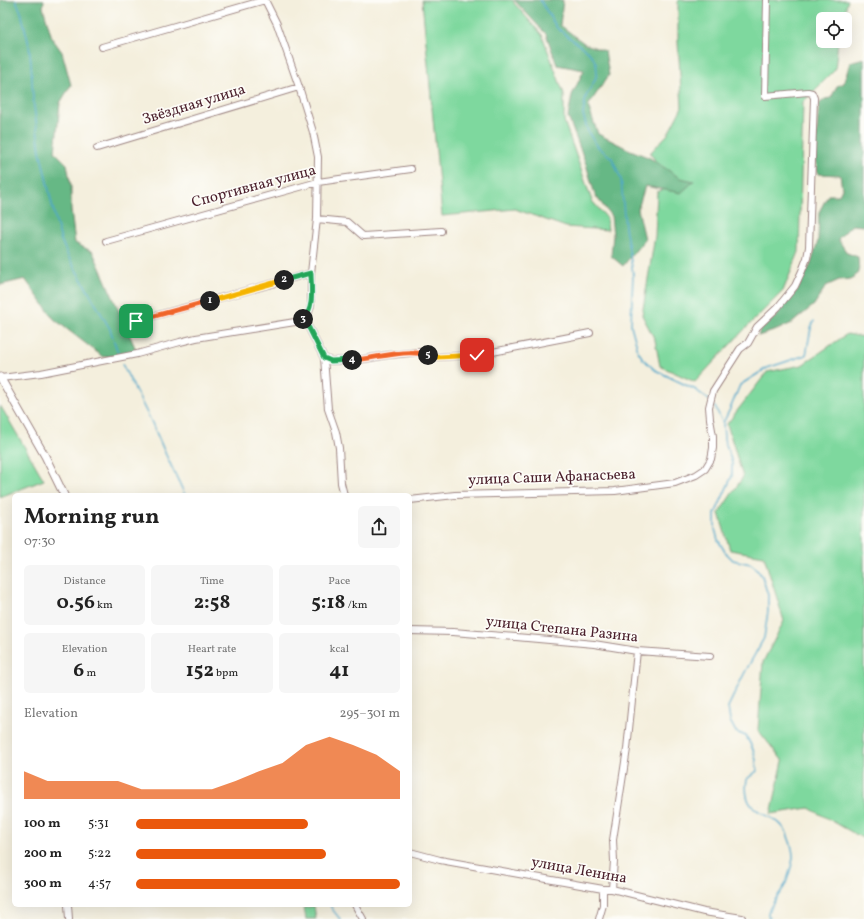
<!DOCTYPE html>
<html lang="en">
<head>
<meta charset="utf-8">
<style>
	body { margin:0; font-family:Vollkorn,serif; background:#f6f6f6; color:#222; height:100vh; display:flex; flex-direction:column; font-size:15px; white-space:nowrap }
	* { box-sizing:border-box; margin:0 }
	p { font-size:13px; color:#767676 }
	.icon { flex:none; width:22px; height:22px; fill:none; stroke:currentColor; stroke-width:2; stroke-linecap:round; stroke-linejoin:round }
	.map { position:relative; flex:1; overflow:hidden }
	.side { position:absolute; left:12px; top:493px; width:400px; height:414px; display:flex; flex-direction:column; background:#fff; border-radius:6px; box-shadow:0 4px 16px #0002 }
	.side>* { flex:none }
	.fabs { position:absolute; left:816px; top:12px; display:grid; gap:8px }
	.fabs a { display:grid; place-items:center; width:36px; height:36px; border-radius:6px; background:#fff; box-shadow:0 4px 16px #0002; font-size:20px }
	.pin { position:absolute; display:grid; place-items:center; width:34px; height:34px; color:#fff; margin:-17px; border-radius:8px; box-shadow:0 2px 6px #0006 }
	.km { position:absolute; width:20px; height:20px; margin:-10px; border-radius:50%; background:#222; color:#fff; font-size:11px; line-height:20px; text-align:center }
	.round { display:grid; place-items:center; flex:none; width:42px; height:42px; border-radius:6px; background:#f6f6f6 }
	.headline { display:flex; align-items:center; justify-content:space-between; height:68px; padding:0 12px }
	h1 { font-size:22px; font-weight:700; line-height:30px }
	.figures { display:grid; grid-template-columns:repeat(3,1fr); gap:6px; height:68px; padding:4px 12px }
	.figures div { display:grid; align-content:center; border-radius:6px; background:#f6f6f6; text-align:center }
	.figures b { font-size:20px; font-weight:700 }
	.figures small { font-size:11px; font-weight:400 }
	.figures p { font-size:11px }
	.chart { height:112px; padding:8px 12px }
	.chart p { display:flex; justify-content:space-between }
	.chart svg { width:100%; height:72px; margin-top:4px; fill:#ea580c; opacity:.7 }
	ul { padding:0 12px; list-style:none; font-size:13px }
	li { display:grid; grid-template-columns:64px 48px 1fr; align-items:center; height:30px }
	li i { height:10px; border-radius:5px; background:#ea580c }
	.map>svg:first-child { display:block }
	.green { fill:#7ed89e; stroke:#647c64 }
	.forest { fill:#66b885; stroke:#586c58 }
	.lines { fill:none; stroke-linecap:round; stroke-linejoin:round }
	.stream { stroke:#4ea7cb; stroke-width:1.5 }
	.minor-casing { stroke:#9f8784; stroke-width:8 }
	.tertiary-casing { stroke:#9f8784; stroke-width:9 }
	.minor { stroke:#fff; stroke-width:6 }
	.tertiary { stroke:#fff; stroke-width:7 }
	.split-1-casing { stroke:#fff; stroke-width:8 }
	.split-2-casing { stroke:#fff; stroke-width:8 }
	.split-3-casing { stroke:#fff; stroke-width:8 }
	.split-4-casing { stroke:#fff; stroke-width:8 }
	.split-5-casing { stroke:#fff; stroke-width:8 }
	.split-6-casing { stroke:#fff; stroke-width:8 }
	.split-1 { stroke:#f0652b; stroke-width:5 }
	.split-2 { stroke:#f5b400; stroke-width:5 }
	.split-3 { stroke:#22a559; stroke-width:5 }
	.split-4 { stroke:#22a559; stroke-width:5 }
	.split-5 { stroke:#f0652b; stroke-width:5 }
	.split-6 { stroke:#f5b400; stroke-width:5 }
	.labels { text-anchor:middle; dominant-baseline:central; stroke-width:3.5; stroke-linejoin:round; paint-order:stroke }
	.street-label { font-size:15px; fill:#4a1f2b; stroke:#fdfcf7 }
</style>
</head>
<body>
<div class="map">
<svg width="864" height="919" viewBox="0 0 864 919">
	<rect width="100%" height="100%" fill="#fdfcf7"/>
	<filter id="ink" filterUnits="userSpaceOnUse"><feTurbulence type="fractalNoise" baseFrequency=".025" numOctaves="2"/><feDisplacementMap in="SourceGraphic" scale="8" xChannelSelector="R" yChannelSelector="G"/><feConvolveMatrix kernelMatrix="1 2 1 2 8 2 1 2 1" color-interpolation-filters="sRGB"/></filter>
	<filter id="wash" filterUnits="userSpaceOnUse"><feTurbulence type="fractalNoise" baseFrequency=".012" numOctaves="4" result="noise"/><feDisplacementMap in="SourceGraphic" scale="16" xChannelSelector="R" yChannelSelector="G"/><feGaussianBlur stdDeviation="0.9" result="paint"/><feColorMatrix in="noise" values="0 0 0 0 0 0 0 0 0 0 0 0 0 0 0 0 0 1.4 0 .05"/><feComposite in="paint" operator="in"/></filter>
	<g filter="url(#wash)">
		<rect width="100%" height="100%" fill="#f4efdd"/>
		<path class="green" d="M422,0h91l1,3 28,32 22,59v27l28,80 14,16 2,13 -42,-3 -51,-18 -73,7z
			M678,0h170l-5,19h-20v22h15l-3,29 -32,32 -4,150 -16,39 -41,41 -47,50 -35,-16 -5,-26 -13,-25 13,-79 2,-44 16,-6 -23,-33 18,-19 14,-27 -4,-65z
			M847,334l17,3v502l-55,-31 -38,6 12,-53 -25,-31 5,-68 21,-41 -20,-65 -34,-6 -11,-37 24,-36 -16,-53 40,-52 35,-7z
			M0,405l44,75 -44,17z
			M314,906l2,13h-10l-2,-11z"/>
		<path class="forest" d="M0,0h44l-1,7 9,31 10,14 9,33 -11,18 -5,49 12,12 4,22v24l4,33 18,9 44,100 -34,5 -49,-38 -29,-40 -25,6z
			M514,0h49l-3,25 25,19 20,7 4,24 -21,31 10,28 30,15 22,9 30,20 14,3 -13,12 -36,-7 -7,23 7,30 -22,27 -12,-10 2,-21 -2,-19 -16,-21 -9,-31 -18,-47 4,-22 12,-25 -27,-5 -11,-31z
			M864,58v168l-12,-1 -14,14 9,14 11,4 1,16 -8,6 -12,1 -13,6 -12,19 -22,18 -15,7 -19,6 2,-6 16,-14 22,-27 13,-25 7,-23 1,-29 9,-17h11l3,-6 -2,-14 -22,-1 -3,-16 4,-54 6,-5 6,-1 6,-12 7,-3 6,-21z"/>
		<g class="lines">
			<path class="stream" d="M16,0l5,12 8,33 2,18 2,36 7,52 16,71 5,18 7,16 42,73 8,24
				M540,0l17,28 29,22 6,6 4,7 1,9 -2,8 -9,16 -3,18 5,18 10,15 14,11 9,21 4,48 8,46 -2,52 7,26 5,8 12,11 41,20 13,10
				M122,364l30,59 14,32 19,40
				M715,407l8,16
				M330,905l2,4 8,10
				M769,919c0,-2 -1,-4 -1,-6 1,-6 13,-21 16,-26 3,-5 9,-25 9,-30 0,-6 -2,-13 -4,-18 -9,-33 -49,-16 -42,-60l10,-8c0,-14 -4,-23 -11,-35l-10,-4 -6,-11 -2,-14 16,-33 20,-36 4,-27v-16l-6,-19 -6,-8 -5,-4 -18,-4 -8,-8 -7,-12 -3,-11v-15l17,-38v-13l-8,-24 -1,-16 7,-14 10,-24 27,-17 39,-13 5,-27 3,-7"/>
		</g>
	</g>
	<g filter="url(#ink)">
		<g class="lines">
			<g class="minor-casing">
				<path id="minor" d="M265,0l12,24 22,63 14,45 5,25 -1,62 -6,54v32l-2,7 -3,5 -5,4 8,7 15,30 4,51 8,23 3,16 2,35 3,12
					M102,47l163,-47
					M97,148l202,-61
					M317,219l30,3 16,14 78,-5
					M106,241l212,-59 93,-13
					M136,321l175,-48
					M324,358l7,3 27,-1 30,-5 32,-3 18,5 39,-2 113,-22
					M1,378l40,-5 96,-19 43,-12 16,-4 105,-17
					M410,500l45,-5 160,-4 60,-8 21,-8 9,-6 6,-10 2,-11v-12l-3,-17 -1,-12 4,-16 27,-42 8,-6 9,-16 21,-20 17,-21 7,-15 5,-13 2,-11 5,-149 -2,-5 -4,-1 -43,4 2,-96
					M410,631l43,1 63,5 78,7 43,7 73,5
					M410,852l30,8 163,29h9l92,23 38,6
					M612,889l2,-28 -1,-21 14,-91 10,-98
					M68,905l1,14
					M355,905l8,14
					M599,919l4,-14v-16"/>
			</g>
			<g class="tertiary-casing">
				<path id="tertiary" d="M0,377l45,79 19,39"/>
			</g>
			<use href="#minor" class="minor"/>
			<use href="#tertiary" class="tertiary"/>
		</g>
	</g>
	<g class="lines" filter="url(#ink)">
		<g class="split-1-casing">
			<path id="split-1" d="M136,321l74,-20"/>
		</g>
		<g class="split-2-casing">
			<path id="split-2" d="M210,301l74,-21"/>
		</g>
		<g class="split-3-casing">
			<path id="split-3" d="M284,280l27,-7c0,15 4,35 -8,46"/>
		</g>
		<g class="split-4-casing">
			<path id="split-4" d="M303,319l-2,2 8,7 15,30 7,3 21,-1"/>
		</g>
		<g class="split-5-casing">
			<path id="split-5" d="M352,360c25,-1 51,-12 76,-5"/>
		</g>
		<g class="split-6-casing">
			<path id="split-6" d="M428,355l10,2 39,-2"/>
		</g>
		<use href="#split-1" class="split-1"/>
		<use href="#split-2" class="split-2"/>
		<use href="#split-3" class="split-3"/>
		<use href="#split-4" class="split-4"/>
		<use href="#split-5" class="split-5"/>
		<use href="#split-6" class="split-6"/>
	</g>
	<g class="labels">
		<g class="street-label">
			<text transform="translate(194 105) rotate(-17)">Звёздная улица</text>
			<text transform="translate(254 187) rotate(-15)">Спортивная улица</text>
			<text transform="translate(552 478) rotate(-2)">улица Саши Афанасьева</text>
			<text transform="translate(562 630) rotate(6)">улица Степана Разина</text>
			<text transform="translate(579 871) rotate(10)">улица Ленина</text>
		</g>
	</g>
</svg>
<div class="fabs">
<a><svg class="icon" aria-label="locate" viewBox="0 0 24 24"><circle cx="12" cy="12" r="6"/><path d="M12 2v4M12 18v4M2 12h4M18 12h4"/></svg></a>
</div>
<div class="pin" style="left:136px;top:321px;background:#1e9e55"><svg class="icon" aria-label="arrive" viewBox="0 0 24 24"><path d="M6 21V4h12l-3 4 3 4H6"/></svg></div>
<div class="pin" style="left:477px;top:355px;background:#d93025"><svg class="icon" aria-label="check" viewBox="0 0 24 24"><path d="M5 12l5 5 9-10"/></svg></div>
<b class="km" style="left:210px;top:301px">1</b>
<b class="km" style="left:284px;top:280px">2</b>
<b class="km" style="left:303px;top:319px">3</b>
<b class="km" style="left:352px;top:360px">4</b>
<b class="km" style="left:428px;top:355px">5</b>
<section class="side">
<div class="headline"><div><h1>Morning run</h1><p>07:30</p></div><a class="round"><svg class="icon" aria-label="share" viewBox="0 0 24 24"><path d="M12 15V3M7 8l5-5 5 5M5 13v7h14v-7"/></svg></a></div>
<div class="figures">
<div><p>Distance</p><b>0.56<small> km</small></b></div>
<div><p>Time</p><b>2:58</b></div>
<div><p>Pace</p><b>5:18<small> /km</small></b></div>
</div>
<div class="figures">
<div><p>Elevation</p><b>6<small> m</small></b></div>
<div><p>Heart rate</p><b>152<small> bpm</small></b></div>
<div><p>kcal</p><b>41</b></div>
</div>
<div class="chart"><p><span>Elevation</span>295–301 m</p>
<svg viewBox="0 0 160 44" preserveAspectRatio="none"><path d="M0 44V27L10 33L20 33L30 33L40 33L50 38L60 38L70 38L80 38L90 33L100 27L110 22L120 11L130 6L140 11L150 17L160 27V44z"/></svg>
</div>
<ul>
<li><b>100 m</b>5:31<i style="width:65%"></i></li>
<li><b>200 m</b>5:22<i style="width:72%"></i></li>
<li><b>300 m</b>4:57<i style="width:100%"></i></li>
</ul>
</section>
</div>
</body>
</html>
